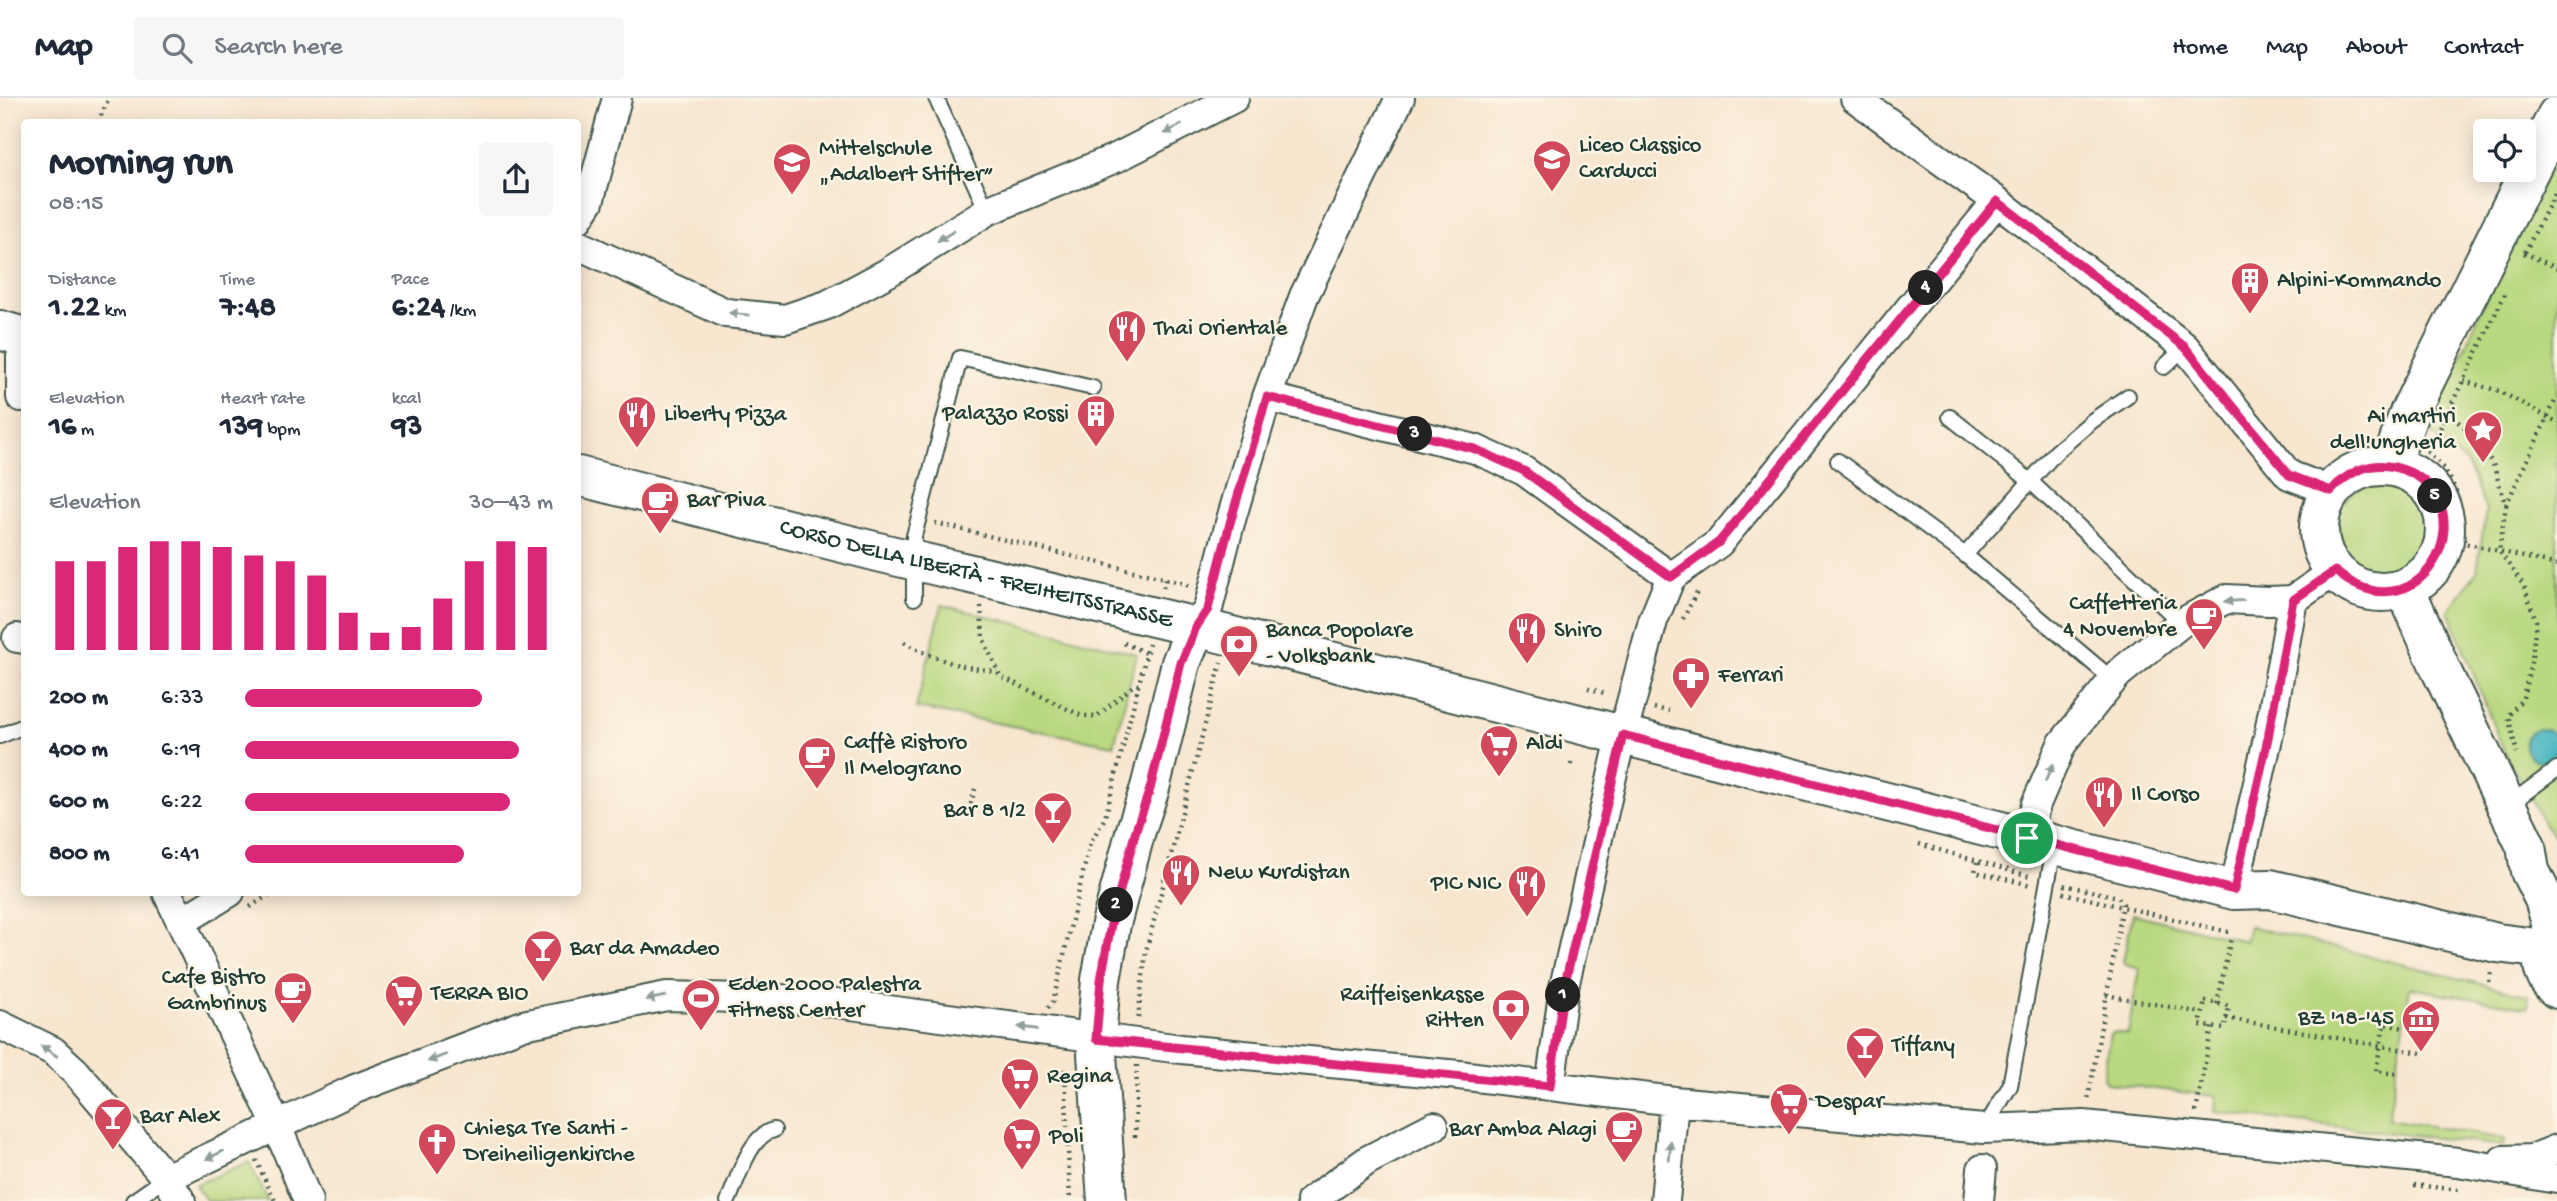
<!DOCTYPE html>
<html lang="en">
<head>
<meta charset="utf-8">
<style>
	body { margin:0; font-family:"Gochi Hand",sans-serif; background:#f6f6f7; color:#1f2937; height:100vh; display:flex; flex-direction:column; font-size:26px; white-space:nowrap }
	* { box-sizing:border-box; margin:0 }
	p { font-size:23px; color:#747a83 }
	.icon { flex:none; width:38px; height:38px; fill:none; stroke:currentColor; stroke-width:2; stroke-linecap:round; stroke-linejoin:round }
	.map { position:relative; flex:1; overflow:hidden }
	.drawer { position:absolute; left:21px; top:21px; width:560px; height:777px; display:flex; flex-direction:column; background:#fff; border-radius:7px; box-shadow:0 4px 18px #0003 }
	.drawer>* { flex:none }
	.buttons { position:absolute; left:2473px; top:21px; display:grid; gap:14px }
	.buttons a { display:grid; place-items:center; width:63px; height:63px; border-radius:7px; background:#fff; box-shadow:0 4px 18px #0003; font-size:35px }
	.pin { position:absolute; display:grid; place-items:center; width:60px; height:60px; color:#fff; margin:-30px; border:4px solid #fff; border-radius:50%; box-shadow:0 2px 7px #0007 }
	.km { position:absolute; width:35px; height:35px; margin:-18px; border-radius:50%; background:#222; color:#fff; font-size:19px; line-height:35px; text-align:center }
	.round { display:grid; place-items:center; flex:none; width:74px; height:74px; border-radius:7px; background:#f6f6f7 }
	.overview { display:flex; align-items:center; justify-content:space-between; height:119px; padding:0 28px }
	h1 { font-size:38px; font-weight:800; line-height:52px }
	.stats { display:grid; grid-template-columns:repeat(3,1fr); gap:10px; height:119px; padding:7px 28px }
	.stats div { display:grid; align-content:center }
	.stats b { font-size:30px; font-weight:800 }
	.stats small { font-size:19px; font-weight:400 }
	.stats p { font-size:19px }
	.chart { height:196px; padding:14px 28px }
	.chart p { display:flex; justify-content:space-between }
	.chart svg { width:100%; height:126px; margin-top:7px; stroke:#db2777; stroke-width:6 }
	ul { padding:0 28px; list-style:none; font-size:23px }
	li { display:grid; grid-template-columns:112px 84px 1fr; align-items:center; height:52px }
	li i { height:18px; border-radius:9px; background:#db2777 }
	header { display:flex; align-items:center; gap:42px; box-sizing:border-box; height:98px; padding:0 35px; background:#fff; border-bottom:2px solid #e0e1e3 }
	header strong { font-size:33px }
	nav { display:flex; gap:38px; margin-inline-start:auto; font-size:24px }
	.search { width:490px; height:63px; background:#f6f6f7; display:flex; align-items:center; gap:18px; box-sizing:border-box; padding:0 24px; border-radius:7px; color:#747a83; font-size:26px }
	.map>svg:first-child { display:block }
	.green { fill:#b9d880; stroke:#6c8a5a; stroke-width:2 }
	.water { fill:#48b6c1; stroke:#347a7a; stroke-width:2 }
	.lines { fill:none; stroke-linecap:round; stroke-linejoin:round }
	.service-casing { stroke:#40564b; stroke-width:18 }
	.minor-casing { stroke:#40564b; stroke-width:32 }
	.secondary-casing { stroke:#40564b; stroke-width:42 }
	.primary-casing { stroke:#40564b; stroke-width:42 }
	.path { stroke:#40564b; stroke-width:4.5; stroke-dasharray:2 5; stroke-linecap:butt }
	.service { stroke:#fff; stroke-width:14 }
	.minor { stroke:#fff; stroke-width:28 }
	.secondary { stroke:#fff; stroke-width:38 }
	.primary { stroke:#fff; stroke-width:38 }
	.oneway { fill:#8f9e9a }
	.route-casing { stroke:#fff; stroke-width:14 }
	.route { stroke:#db2777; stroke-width:9 }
	.labels { text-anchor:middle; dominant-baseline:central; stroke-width:5; stroke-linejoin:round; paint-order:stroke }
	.poi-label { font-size:23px; fill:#1f3d34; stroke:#fcf5e5; text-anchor:start }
	.street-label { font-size:23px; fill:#1f3d34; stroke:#fcf5e5 }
</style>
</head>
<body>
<header>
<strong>Map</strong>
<div class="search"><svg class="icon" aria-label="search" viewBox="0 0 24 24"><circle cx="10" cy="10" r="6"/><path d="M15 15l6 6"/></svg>Search here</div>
<nav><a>Home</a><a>Map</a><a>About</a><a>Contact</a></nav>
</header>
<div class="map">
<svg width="2557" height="1103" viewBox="0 0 2557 1103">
	<rect width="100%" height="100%" fill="#fcf5e5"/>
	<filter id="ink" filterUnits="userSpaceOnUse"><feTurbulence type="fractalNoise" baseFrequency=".0143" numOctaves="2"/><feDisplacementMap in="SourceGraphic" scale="14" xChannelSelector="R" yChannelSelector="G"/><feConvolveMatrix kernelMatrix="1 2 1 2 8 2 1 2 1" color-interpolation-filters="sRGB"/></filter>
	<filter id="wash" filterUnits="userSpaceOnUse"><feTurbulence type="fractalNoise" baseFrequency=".00686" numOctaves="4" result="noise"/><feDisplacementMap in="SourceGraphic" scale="28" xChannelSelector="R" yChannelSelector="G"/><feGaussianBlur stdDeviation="1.57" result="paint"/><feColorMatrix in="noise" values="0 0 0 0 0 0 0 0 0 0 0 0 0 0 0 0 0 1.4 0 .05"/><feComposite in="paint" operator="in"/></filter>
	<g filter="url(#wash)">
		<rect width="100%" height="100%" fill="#f8e6cf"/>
		<path class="green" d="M2557,35v706l-6,-8 -7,-5 -4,-11 -36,-63 -55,-141 28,-40 9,-62 -19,-45 -38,-33z
			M2334 432a47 47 0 1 1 94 0a47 47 0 1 1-94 0Z
			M942,507l195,49 -23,91 -198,-37z
			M2133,816l112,27 4,-15 280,70 -1,11h-4l-114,-19 -22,131 116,20 -1,7 -288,-34 1,-16 -110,-13 -3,-5 7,-44 4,-2 14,2 11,-66 -13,-4 -3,-3z
			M249,1064l19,39h-61l-12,-16z"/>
		<path class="water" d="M2525 647a16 16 0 1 1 32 0a16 16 0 1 1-32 0Z"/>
	</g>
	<g filter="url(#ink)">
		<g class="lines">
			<g class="service-casing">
				<path id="service" d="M936,0l51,113
					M2164,269l21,-20
					M1950,319l79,63 152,143
					M1838,363l127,94 148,125
					M1965,457l91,-103 36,-31 36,-25
					M914,500v-62l46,-178 133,30
					M0,638l24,-10
					M2507,708l50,-37
					M1984,1031l26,-43 44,-238
					M133,1103l33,-23
					M728,1103c9,-20 22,-67 46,-71"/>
			</g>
			<g class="minor-casing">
				<path id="minor" d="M1855,0l142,103 188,146 104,128 42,16
					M578,121l11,-17 28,-104
					M578,147l148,68 59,6 42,-14 60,-32 100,-62 131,-54 116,-59
					M21,299v-40l3,-9
					M1267,299l208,52 49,22 147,106
					M1196,529l12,-18 22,-86 37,-126 37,-101 96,-198
					M17,540l7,1
					M2027,740l9,-34 26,-60 56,-70 63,-51 45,-24 42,2 25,-1 42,-29
					M2234,792l34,-152 25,-138
					M167,794l110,234 31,75
					M181,824l49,-30
					M0,927l53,26 22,20 91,107 189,-89 168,-64 144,-29 146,4 368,49 278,26 215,26 310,28 100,-4 374,37 99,17
					M1550,988l14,-99 52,-228 37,-138 18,-44 48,-34 278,-342
					M2503,1062l29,-1 25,-10
					M166,1080l15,23
					M1311,1103l57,-41 66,-34
					M1665,1103l9,-100
					M1979,1103l3,-32"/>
			</g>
			<g class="secondary-casing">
				<g id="secondary">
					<path d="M0,232l24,7"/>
					<path id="s1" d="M578,378l304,77 314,74"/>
				</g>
			</g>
			<g class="primary-casing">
				<path id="primary" d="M2390,368l19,-53 148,-298
					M2319 431a63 63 0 1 1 126 0a63 63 0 1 1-126 0Z
					M2405,490l36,82 85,176 4,25 14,28 7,24v17
					M2557,838c-21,12 -17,40 0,53
					M1107,1103l-11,-162 5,-59 10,-56 25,-94 14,-42 31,-125 15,-36 1038,263 36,-1 227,54 48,6"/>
			</g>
			<path class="path" d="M98,24l11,-24
				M2525,154l32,-62
				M2524,155l33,15
				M2463,283l36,10 58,31
				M2447,315l25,20 21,31 13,42 -7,45 58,14
				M2431,349l74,-153
				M2427,354c5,5 12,9 16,15 16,23 21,48 21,76l35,8 25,35 12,35 -4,37 -9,40 -15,18 9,37
				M2506,407l51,-108
				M935,425l248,60 8,4
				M1163,490l2,-9
				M981,508l2,32 17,38 80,39 16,2 38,-32h5
				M1683,521l15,-29
				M904,544c32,18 57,26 93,29
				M1124,545l24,11
				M1588,590l19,6
				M1654,610l15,3
				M1571,667l1,-5
				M969,713l7,-26
				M1919,746l113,33
				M1977,764l-2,10 56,13
				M2064,787l54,12 5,7 -35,196
				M2063,795l170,40
				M250,809l23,-15
				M2489,884l2,-11
				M2106,897l96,18
				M2205,903l24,5 -5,23 -24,-4z
				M2217,906l14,-66
				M1048,910l5,-6 37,-159 15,-25 44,-174
				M1138,920l8,-67 75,-288
				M2226,920l195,35
				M1065,971l5,132
				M2396,976l-20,-3 8,-47 20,4
				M2196,1014l16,-86
				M1135,1039l2,-72
				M256,1062l19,41
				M2414,1087l47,5"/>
			<use href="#service" class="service"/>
			<use href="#minor" class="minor"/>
			<use href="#secondary" class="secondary"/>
			<use href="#primary" class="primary"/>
		</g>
		<defs><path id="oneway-solid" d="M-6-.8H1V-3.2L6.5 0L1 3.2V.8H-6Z" transform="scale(1.75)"/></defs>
		<g class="oneway">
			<use href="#oneway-solid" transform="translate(1173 31) rotate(153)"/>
			<use href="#oneway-solid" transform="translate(946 138) rotate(148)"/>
			<use href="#oneway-solid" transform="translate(739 216) rotate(-174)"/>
			<use href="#oneway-solid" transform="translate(2234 503) rotate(177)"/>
			<use href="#oneway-solid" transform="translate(2049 675) rotate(-67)"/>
			<use href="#oneway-solid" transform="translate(656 900) rotate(169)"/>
			<use href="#oneway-solid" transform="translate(1028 930) rotate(-172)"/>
			<use href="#oneway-solid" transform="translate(49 953) rotate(-147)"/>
			<use href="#oneway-solid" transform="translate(437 960) rotate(159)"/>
			<use href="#oneway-solid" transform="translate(1670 1053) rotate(-85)"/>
			<use href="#oneway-solid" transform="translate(215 1057) rotate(155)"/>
		</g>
	</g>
	<g class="lines" filter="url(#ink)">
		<g class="route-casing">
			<path id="route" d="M1997,103l188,146 104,128 42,16c16,-18 38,-30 63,-24 101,24 33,180 -59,104l-42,29 -25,138 -34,152 -611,-155 -59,252 -14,99 -454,-47 5,-59 10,-56 25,-94 14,-41 31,-126 15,-36 12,-18 22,-86 37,-126 208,52 49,22 147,106 48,-35z"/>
		</g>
		<use href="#route" class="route"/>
	</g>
	<defs>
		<g id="school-pin" transform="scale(2.0125)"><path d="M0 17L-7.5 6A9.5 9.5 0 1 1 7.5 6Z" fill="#d1495b" stroke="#fcf5e5"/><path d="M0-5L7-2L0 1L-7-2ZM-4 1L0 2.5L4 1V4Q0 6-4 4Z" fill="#fff"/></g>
		<g id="building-pin" transform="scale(2.0125)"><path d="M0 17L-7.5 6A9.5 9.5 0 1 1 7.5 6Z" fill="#d1495b" stroke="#fcf5e5"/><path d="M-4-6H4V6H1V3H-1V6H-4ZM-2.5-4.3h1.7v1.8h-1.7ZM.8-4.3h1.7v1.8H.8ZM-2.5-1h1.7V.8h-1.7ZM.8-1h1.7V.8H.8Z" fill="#fff"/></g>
		<g id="restaurant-pin" transform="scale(2.0125)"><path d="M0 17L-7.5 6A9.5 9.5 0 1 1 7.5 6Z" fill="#d1495b" stroke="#fcf5e5"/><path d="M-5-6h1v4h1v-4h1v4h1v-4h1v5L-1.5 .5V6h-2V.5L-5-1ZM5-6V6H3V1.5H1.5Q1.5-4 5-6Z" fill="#fff"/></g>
		<g id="sight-pin" transform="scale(2.0125)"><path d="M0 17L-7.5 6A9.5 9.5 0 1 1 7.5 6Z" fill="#d1495b" stroke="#fcf5e5"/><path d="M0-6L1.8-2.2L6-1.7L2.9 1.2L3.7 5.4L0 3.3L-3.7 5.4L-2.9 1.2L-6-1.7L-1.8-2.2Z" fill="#fff"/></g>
		<g id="cafe-pin" transform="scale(2.0125)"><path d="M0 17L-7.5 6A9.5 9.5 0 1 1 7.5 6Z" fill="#d1495b" stroke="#fcf5e5"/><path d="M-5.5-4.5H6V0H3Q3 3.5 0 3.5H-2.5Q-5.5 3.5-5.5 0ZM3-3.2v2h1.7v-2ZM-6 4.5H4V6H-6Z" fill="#fff"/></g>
		<g id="bank-pin" transform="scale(2.0125)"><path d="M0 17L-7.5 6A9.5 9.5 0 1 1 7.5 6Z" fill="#d1495b" stroke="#fcf5e5"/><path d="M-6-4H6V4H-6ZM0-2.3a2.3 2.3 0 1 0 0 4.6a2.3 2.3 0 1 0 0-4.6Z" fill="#fff"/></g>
		<g id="pharmacy-pin" transform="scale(2.0125)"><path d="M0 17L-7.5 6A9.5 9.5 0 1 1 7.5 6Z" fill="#d1495b" stroke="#fcf5e5"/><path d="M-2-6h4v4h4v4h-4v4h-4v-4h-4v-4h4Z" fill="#fff"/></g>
		<g id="supermarket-pin" transform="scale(2.0125)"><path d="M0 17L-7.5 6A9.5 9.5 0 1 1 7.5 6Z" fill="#d1495b" stroke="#fcf5e5"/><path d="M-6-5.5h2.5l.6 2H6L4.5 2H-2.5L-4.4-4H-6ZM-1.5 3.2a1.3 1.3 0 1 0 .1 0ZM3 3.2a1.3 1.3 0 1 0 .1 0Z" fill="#fff"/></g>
		<g id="bar-pin" transform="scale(2.0125)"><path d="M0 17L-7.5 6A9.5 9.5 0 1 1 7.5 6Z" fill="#d1495b" stroke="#fcf5e5"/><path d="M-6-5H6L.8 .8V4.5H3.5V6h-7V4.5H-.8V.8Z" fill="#fff"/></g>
		<g id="stadium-pin" transform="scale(2.0125)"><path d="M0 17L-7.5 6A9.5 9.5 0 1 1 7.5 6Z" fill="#d1495b" stroke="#fcf5e5"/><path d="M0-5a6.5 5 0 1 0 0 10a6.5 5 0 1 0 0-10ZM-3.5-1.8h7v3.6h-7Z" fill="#fff"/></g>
		<g id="museum-pin" transform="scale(2.0125)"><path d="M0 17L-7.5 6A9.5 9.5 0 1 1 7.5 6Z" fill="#d1495b" stroke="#fcf5e5"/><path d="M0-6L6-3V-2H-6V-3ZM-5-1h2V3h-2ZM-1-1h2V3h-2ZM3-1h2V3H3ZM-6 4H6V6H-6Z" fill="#fff"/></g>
		<g id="church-pin" transform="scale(2.0125)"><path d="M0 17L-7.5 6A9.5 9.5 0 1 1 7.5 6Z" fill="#d1495b" stroke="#fcf5e5"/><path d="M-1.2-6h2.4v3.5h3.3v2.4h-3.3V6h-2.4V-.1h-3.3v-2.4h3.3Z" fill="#fff"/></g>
	</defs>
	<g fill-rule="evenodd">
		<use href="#school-pin" x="1552" y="61"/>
		<use href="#school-pin" x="792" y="64"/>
		<use href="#building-pin" x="2250" y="183"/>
		<use href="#restaurant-pin" x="1127" y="231"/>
		<use href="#building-pin" x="1096" y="316"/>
		<use href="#restaurant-pin" x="637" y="317"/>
		<use href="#sight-pin" x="2483" y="332"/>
		<use href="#cafe-pin" x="660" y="403"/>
		<use href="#cafe-pin" x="2204" y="519"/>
		<use href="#restaurant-pin" x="1527" y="533"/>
		<use href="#bank-pin" x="1239" y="546"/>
		<use href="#pharmacy-pin" x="1691" y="578"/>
		<use href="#supermarket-pin" x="1499" y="646"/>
		<use href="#cafe-pin" x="817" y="658"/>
		<use href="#restaurant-pin" x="2104" y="697"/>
		<use href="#bar-pin" x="1053" y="713"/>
		<use href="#restaurant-pin" x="1181" y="775"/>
		<use href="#restaurant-pin" x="1527" y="786"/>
		<use href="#bar-pin" x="543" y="851"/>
		<use href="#cafe-pin" x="293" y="893"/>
		<use href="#supermarket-pin" x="404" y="896"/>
		<use href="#stadium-pin" x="701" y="900"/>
		<use href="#bank-pin" x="1511" y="910"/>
		<use href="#museum-pin" x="2421" y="921"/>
		<use href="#bar-pin" x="1865" y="948"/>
		<use href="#supermarket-pin" x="1020" y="979"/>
		<use href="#supermarket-pin" x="1789" y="1004"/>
		<use href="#bar-pin" x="113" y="1019"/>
		<use href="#cafe-pin" x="1624" y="1032"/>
		<use href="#supermarket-pin" x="1022" y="1039"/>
		<use href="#church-pin" x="437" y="1044"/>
	</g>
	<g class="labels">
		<g class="poi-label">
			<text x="1579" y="48">Liceo Classico<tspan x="1579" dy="26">Carducci</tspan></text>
			<text x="819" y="51">Mittelschule<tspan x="819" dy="26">„Adalbert Stifter”</tspan></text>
			<text x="2277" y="183">Alpini-Kommando</text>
			<text x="1154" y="231">Thai Orientale</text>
			<text x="1069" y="316" text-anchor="end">Palazzo Rossi</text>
			<text x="664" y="317">Liberty Pizza</text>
			<text x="2456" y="319" text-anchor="end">Ai martiri<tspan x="2456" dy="26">dell'ungheria</tspan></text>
			<text x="687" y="403">Bar Piva</text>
			<text x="2177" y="506" text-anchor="end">Caffetteria<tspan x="2177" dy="26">4 Novembre</tspan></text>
			<text x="1266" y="533">Banca Popolare<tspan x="1266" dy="26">- Volksbank</tspan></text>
			<text x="1554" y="533">Shiro</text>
			<text x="1718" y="578">Ferrari</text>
			<text x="844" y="645">Caffè Ristoro<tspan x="844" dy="26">Il Melograno</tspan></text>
			<text x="1526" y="646">Aldi</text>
			<text x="2131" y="697">Il Corso</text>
			<text x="1026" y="713" text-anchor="end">Bar 8 1/2</text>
			<text x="1208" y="775">New Kurdistan</text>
			<text x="1500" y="786" text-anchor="end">PIC NIC</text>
			<text x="570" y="851">Bar da Amadeo</text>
			<text x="266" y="880" text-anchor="end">Cafe Bistro<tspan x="266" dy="26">Gambrinus</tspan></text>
			<text x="728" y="887">Eden 2000 Palestra<tspan x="728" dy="26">Fitness Center</tspan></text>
			<text x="431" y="896">TERRA BIO</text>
			<text x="1484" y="897" text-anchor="end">Raiffeisenkasse<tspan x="1484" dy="26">Ritten</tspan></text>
			<text x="2394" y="921" text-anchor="end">BZ '18-'45</text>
			<text x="1892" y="948">Tiffany</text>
			<text x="1047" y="979">Regina</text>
			<text x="1816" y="1004">Despar</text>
			<text x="140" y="1019">Bar Alex</text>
			<text x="464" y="1031">Chiesa Tre Santi -<tspan x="464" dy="26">Dreiheiligenkirche</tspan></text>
			<text x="1597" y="1032" text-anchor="end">Bar Amba Alagi</text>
			<text x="1049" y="1039">Poli</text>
		</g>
		<g class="street-label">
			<text stroke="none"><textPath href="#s1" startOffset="410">CORSO DELLA LIBERTÀ - FREIHEITSSTRASSE</textPath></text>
		</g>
	</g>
</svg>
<div class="buttons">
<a><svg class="icon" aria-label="locate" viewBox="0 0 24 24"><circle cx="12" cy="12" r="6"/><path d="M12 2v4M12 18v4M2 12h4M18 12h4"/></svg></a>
</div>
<div class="pin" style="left:2027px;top:740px;background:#1e9e55"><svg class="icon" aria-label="arrive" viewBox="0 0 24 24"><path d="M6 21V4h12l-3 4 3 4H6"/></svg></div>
<b class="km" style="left:1563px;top:897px">1</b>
<b class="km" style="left:1116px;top:807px">2</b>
<b class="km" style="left:1415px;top:336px">3</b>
<b class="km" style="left:1926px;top:190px">4</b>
<b class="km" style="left:2435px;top:398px">5</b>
<section class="drawer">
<div class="overview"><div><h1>Morning run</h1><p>08:15</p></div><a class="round"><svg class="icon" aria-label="share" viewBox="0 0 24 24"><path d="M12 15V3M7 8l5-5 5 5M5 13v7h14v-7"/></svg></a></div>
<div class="stats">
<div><p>Distance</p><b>1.22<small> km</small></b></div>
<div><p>Time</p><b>7:48</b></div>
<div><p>Pace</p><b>6:24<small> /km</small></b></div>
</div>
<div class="stats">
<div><p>Elevation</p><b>16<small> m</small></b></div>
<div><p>Heart rate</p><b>139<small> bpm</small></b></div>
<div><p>kcal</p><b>93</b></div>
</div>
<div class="chart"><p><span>Elevation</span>30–43 m</p>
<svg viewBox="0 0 160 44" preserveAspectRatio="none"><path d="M5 44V13M15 44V13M25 44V8M35 44V6M45 44V6M55 44V8M65 44V11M75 44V13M85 44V18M95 44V31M105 44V38M115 44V36M125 44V26M135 44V13M145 44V6M155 44V8"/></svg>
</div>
<ul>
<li><b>200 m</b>6:33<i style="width:77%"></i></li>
<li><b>400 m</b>6:19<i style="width:89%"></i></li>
<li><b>600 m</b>6:22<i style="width:86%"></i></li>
<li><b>800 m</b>6:41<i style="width:71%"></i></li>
</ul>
</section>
</div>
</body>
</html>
